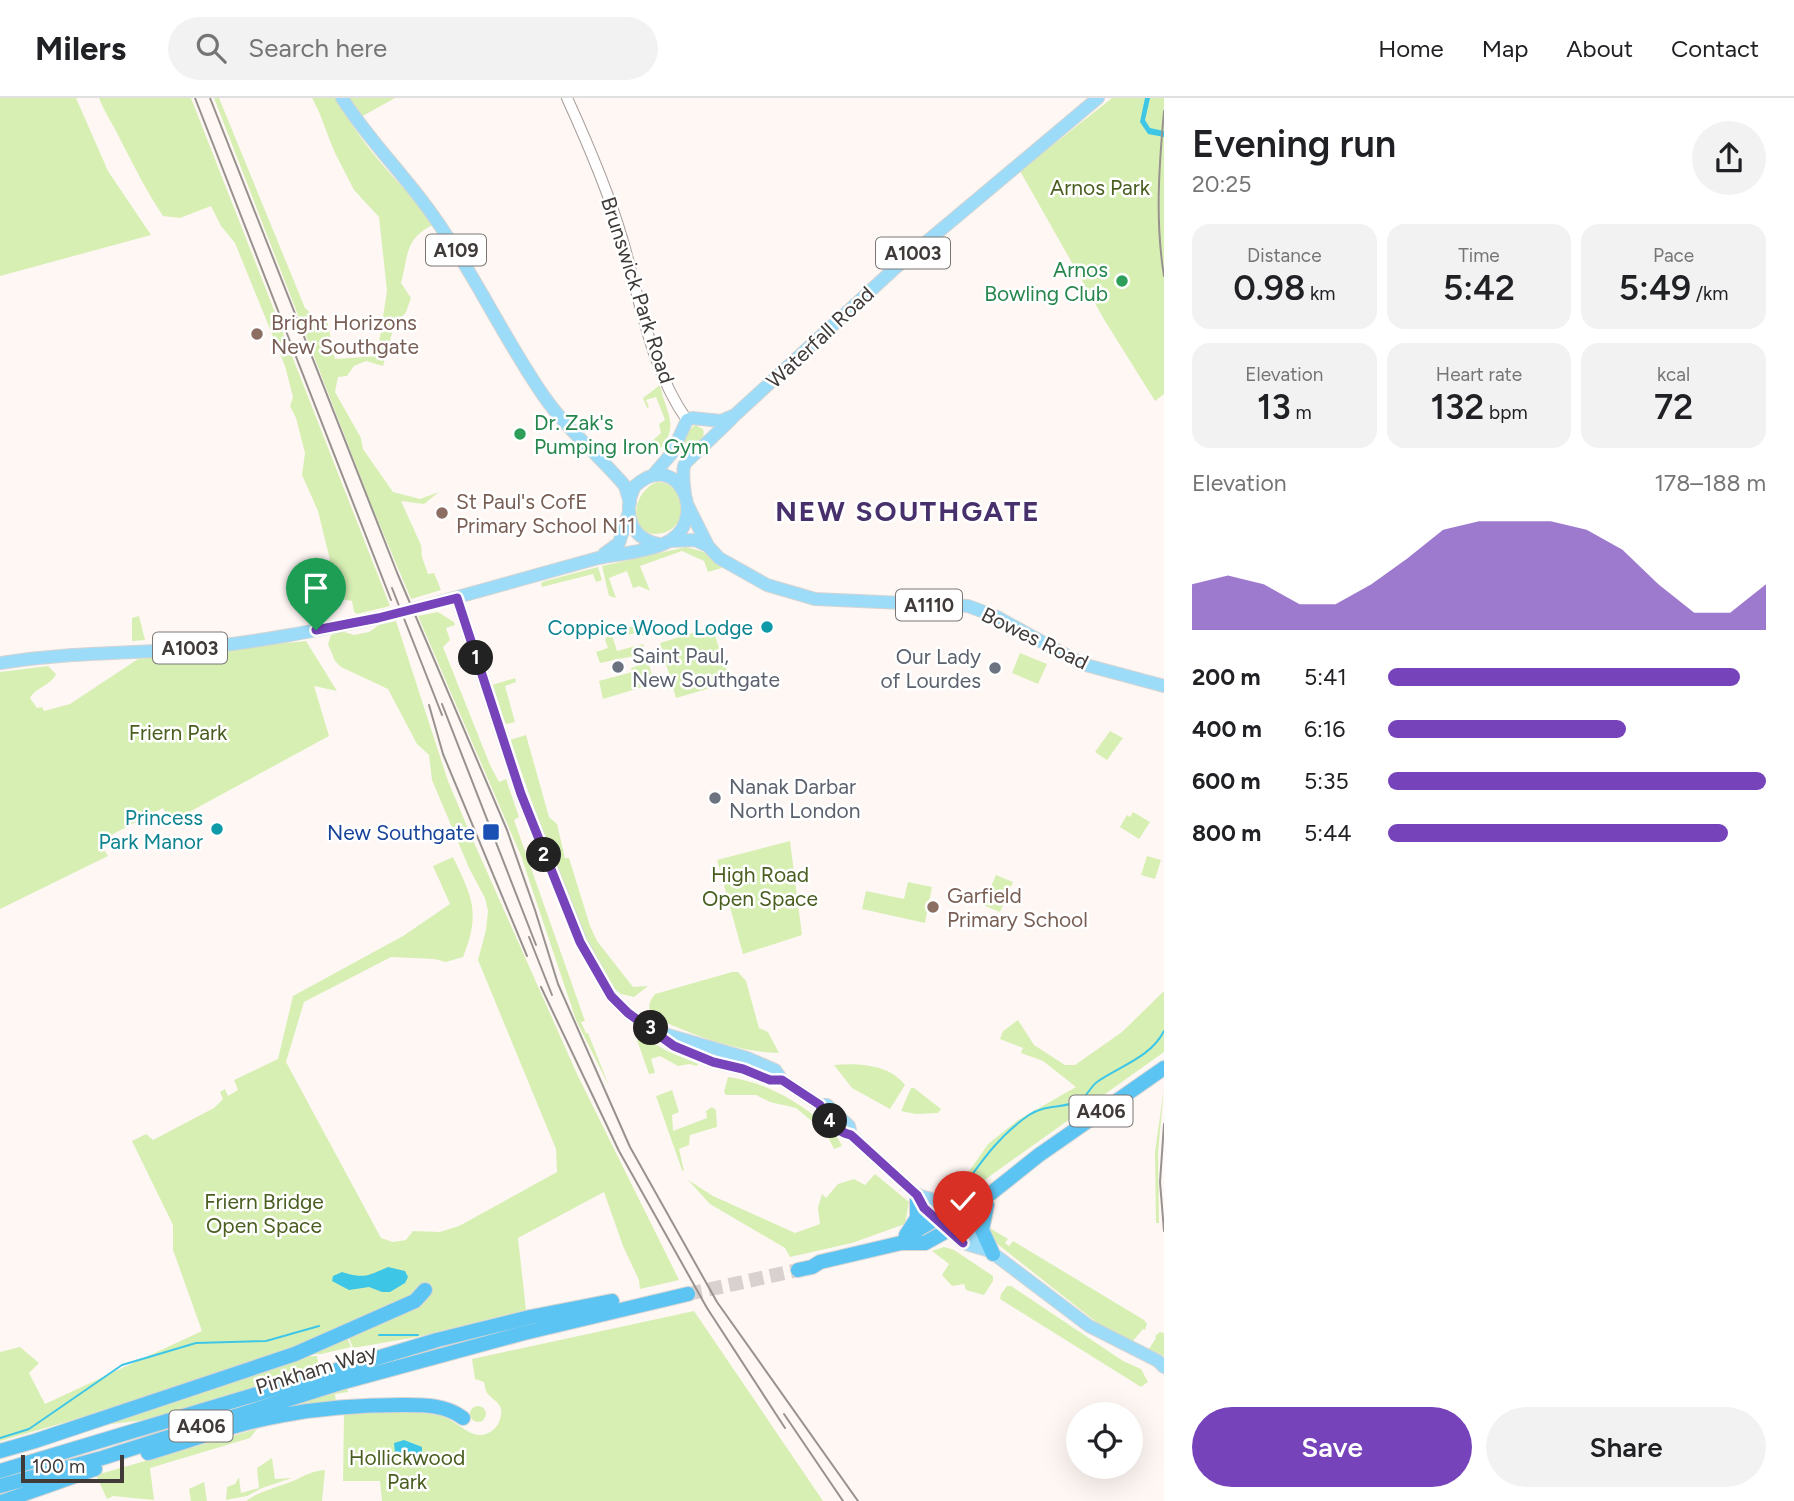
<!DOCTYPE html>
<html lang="en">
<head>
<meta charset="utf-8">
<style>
	body { margin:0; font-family:Figtree,sans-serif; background:#f2f2f2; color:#202124; height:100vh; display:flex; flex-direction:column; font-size:26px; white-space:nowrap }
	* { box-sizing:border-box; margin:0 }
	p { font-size:23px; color:#757577 }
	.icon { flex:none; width:38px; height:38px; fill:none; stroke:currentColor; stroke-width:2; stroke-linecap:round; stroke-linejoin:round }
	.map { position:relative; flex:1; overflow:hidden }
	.panel { display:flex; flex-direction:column; background:#fff; width:630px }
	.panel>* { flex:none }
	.controls { position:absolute; left:1066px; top:1304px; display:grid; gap:14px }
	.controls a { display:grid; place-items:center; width:77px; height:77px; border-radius:50%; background:#fff; box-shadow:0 7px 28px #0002; font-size:35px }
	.scale { position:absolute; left:21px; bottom:18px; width:103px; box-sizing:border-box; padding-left:7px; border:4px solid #403b39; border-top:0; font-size:19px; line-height:24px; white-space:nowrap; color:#403b39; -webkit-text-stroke:5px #fff; paint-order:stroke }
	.pin { position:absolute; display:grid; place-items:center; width:60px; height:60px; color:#fff; margin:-72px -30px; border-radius:50% 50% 50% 0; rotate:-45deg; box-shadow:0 0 7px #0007 }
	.pin .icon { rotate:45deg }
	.km { position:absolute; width:35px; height:35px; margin:-18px; border-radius:50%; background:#222; color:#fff; font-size:19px; line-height:35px; text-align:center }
	.round { display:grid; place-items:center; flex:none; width:74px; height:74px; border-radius:37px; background:#f2f2f2 }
	.headline { display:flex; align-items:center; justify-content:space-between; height:119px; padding:0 28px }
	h1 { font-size:38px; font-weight:600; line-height:52px }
	.metrics { display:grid; grid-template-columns:repeat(3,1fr); gap:10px; height:119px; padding:7px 28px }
	.metrics div { display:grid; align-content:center; border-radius:18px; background:#f2f2f2; text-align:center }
	.metrics b { font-size:35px; font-weight:600 }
	.metrics small { font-size:19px; font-weight:400 }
	.metrics p { font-size:19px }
	.chart { height:196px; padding:14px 28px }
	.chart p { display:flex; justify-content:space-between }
	.chart svg { width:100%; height:126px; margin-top:7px; fill:#7643ba; opacity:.7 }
	.cta { display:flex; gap:14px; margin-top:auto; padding:14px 28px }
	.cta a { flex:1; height:80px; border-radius:42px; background:#7643ba; color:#fff; font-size:28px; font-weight:600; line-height:80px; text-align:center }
	.cta a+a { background:#f2f2f2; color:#202124 }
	ul { padding:0 28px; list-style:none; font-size:23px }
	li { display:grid; grid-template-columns:112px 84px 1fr; align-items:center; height:52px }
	li i { height:18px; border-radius:9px; background:#7643ba }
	header { display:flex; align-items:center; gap:42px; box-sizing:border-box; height:98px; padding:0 35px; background:#fff; border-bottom:2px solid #e0e0e0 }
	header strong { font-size:33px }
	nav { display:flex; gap:38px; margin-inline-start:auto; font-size:24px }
	.search { width:490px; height:63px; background:#f2f2f2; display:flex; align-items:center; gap:18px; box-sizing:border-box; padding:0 24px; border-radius:38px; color:#757577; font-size:26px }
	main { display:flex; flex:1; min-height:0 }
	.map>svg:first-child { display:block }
	.green { fill:#d8efb4 }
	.water { fill:#3ec6e7 }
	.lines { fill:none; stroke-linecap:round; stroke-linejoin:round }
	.stream { stroke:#3ec6e7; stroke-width:2 }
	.highway-tunnel { stroke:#d8d1cf; stroke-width:14; stroke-dasharray:14 7; stroke-linecap:butt }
	.secondary-casing { stroke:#a59b96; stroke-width:12 }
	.primary-casing { stroke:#d5d4d3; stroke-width:14 }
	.highway-casing { stroke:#d5d4d3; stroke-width:16 }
	.secondary { stroke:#fff; stroke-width:10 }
	.primary { stroke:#9ddcf8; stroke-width:12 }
	.highway { stroke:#5bc4f3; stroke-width:14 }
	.rail { stroke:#98928f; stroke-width:2 }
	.primary-bridge-casing { stroke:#d5d4d3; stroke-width:14; stroke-linecap:butt }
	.primary-bridge { stroke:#9ddcf8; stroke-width:12 }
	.route-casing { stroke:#fff; stroke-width:14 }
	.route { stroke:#7643ba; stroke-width:9 }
	.leisure-dot { fill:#2e9e5b; stroke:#fff; stroke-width:2.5 }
	.education-dot { fill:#8d6e63; stroke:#fff; stroke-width:2.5 }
	.culture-dot { fill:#0f9aa8; stroke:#fff; stroke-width:2.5 }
	.worship-dot { fill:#6b7280; stroke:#fff; stroke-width:2.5 }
	.transit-dot { fill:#1a4fb4; stroke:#fff; stroke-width:2.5 }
	.labels { text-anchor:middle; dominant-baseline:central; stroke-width:5; stroke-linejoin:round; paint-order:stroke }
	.shield { fill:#fff; stroke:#797674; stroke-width:2 }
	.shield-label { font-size:19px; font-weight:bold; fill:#403b39 }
	.park-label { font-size:21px; fill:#495e1f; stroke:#fff }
	.leisure-label { font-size:21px; fill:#27864d; stroke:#fff; text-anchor:end }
	.street-label { font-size:21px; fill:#403b39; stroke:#fff }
	.education-label { font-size:21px; fill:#785e54; stroke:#fff; text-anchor:start }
	.culture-label { font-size:21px; fill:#0d838f; stroke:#fff; text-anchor:end }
	.worship-label { font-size:21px; fill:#5b616d; stroke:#fff; text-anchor:start }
	.transit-label { font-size:21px; fill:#164399; stroke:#fff; text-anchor:end }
	.district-label { font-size:28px; font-weight:bold; letter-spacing:2px; fill:#47306b; stroke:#fff }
</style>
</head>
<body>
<header>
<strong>Milers</strong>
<div class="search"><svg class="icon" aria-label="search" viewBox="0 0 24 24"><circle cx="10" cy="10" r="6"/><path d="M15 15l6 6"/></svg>Search here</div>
<nav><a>Home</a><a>Map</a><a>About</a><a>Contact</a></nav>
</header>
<main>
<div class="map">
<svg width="1164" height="1403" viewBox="0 0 1164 1403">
	<rect width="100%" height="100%" fill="#fef7f4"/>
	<path class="green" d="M0,0h76l32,73 43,64 -151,41z
		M99,0h92l199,508 -33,8 -3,-2 -2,-11 -10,-2 -9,-27 -17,6 -14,8 -3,-3 11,-5 -1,-7h-5l-1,-9 15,-5 3,6 9,-3 -12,-49 -16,-36 3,-22 -9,-35 -6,-12 3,-9 -8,-31 -50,-123 -14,-17 -10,-20 -31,12 -17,-2c-16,-24 -28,-48 -41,-73 -7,-16 -17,-29 -23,-45z
		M214,0h5l86,210 11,10 10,-3 9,44 42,-3 10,-65 -8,-74 -25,-27 -20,-39 -15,-39 -7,-14h24c14,26 32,50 51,72 16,19 35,34 46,55 -29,13 -25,34 -32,58l10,15 -5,14 -12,14 -11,40 -17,-5 -12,5 -7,10 -9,1 -3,15 26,46 2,11 30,43 27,7 19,-7 -15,12 -23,-3 20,44 1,12 6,17 6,-1 7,17 -30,9 -38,-90z
		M347,0h48l-36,20z
		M1112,0h52v296l-9,7 -50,-80 -85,-150z
		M660,287c6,29 21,41 -2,66l-7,-9 10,-9 -2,-9 6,-4 -9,-23 -10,3 3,7 -2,1 -4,-10z
		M695,327l8,4c4,12 -10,21 -18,29l-5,-6 6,-19z
		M657,384c30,0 35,52 -2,52 -6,0 -11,-3 -14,-7 -12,-16 0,-39 16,-45z
		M686,449l18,5 18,16 -14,4 -4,-11 -22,-10 -42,15 10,25 -11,-5 -6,2 -6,-17 -18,7 7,20 -7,-2 -7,-30z
		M598,469l4,13 -6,2 -3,-8 -51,13 -1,-4 4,-2z
		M438,514l16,10 1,3 -9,3 4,12 -7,7 47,118 9,17 7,-3 13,38 -5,3 71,201 -4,1 5,11h2l21,53 -33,-66 -55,-164 -103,-240z
		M139,518l6,24 -13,1v-23z
		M396,523l52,160 24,57 105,236 102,206 -39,9 -1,-9 -16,-34 -19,-54 -86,46 8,72 -109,27 -64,11 -9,-22c-111,48 -228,82 -344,115v-89l20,-5 19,16 -10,10 16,31 157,-73 -29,-81v-25l-41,-84 14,-7 7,6 61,-32 9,-9 -3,-7 5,-3 3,7 10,-6 -4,-10 44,-21 15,-63 110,-60 47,-32 -17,-38 20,-9c19,40 28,55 10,100l-17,5 -12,-3 -43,-2 -87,45 -18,60 95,176 12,4 13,-2 7,-9 27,1 19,-6 98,-54 -1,-23 -78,-189 8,-30 2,-19 -3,-13 -16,-30 -37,-88 -3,-25 -12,-11 -29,-55 -47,-22 -6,-6 -7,-17 3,-9 10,-4 13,4 15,-3 10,-7z
		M642,526l3,11 -4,1 -1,-4 -13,3 -2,-4 -13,4 5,16 26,-7 11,38 -5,3 -46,14 -4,-18 33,-9 -1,-4 6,-2 -3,-10 -34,7 -4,-11 12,-4 -3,-8 5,-8z
		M712,529l19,55 -55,16 -16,-55z
		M306,543l31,50 -23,-5 15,50 -158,86 -8,-14 -50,26 -11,13 6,9 -108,53v-237l48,-6 8,8c-4,11 -20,13 -26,24l7,10 5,-1 2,4 26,-7 68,-45z
		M1020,555l27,11 -9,20 -26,-11z
		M515,580l1,4 -11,4 10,36 -8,2 -3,-2 -12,-37z
		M1110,633l13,7 -16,22 -12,-8z
		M526,637l23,82 8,7 8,34h4l21,68 7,15 36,46 15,-1 -14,11 -13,-3 -9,-7 -31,-57 -32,-80 -39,-110z
		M1133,714l17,10 -11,17 -19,-12 7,-12 3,2z
		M790,743l12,94 -59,19 -26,-94z
		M1147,758l14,4 -6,19 -14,-4z
		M996,777l17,7 -13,30 -17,-7z
		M908,784l24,5 -7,36 -63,-14 4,-18 38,8z
		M732,874h6l8,9 13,47 9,4 11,21c-42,-1 -87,-18 -125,-36 -7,-9 -6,-14 1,-23z
		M1164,893v61l-195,139 -9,2 -5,-1 33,-48 30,-24 58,-33 -33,-26 -22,-8 2,-5 -23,-9 3,-8 15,-11 16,25 31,20h10l47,-33z
		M640,937l27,16 31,13 -1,2 -8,-2 -11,2 -18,-10 -9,3 4,14 -6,1 -12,-34z
		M834,967c24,-2 55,-1 71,20l-15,24 -38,-21z
		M728,979c14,2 29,6 42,12 20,8 65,37 72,57l-8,3 -8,-16 -30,-25 -26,-6 -14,-7h-30l-2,-3z
		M911,990h3l27,21 -3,4 -22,1 -15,-3z
		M1164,990l-6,65 1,70h-3l-1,-71z
		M672,992l7,22 -7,3 1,16 34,-13 -1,-7 6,-4 4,3 1,17 -27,8 -1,10 -10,4 5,22 -2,-1 -26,-74z
		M875,1076l34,28 -4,22 -53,19 -62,14 -5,-9 -75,-44 -22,-24 25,16 82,37 25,-9 -2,-16 4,-14 4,4 12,-14 16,-5 11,6z
		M988,1129l20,12 -3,4 4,3 4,-5 131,79 3,4 -2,6 -2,-1 -11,13 -27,-13 -109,-86 -8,-8z
		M944,1149l10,3 39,26v5l-9,14 -18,-5 -2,-6 -12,2 -10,-11 7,-11 -17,-13z
		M1007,1188h4l112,75 18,8 7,13 -7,5 -141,-88 1,-5z
		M694,1213l129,190h-441l-2,-20h-37l1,-68c30,0 63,-3 93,2 16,2 29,20 43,20 9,0 18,-7 20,-16 5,-16 -6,-17 -13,-26 -2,-3 -2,-7 -3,-11l-9,-3 -3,-20z
		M1160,1234l4,1v23l-15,-7 7,-11 -1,-2z
		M346,1237l5,12 -30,7 -20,1z
		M317,1258l2,10 -166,53 -42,5 -81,25c89,-35 182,-55 270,-92z
		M347,1290l1,4 -13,2 1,8 -67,10z
		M470 1316a8 8 0 1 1 16 0a8 8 0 1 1-16 0Z
		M257,1331l-7,9 -100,30 4,32 -41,-4 -6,3 -11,-24z
		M272,1360l3,21 17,-1 -30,10 -15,8 -21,4 1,-13 8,-3 4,-7 2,16 18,-5 -2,-20z
		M325,1372l-3,31h-76c14,-10 30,-13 47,-20 11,-5 19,-10 32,-11z
		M204,1384l3,19h-16l-2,-12z"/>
	<path class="water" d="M1145,0h5l-5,22 5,8 14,3v6l-16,-3 -8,-12z
		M388,1169l17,4 3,6 -3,6 -15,9h-8l-13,-5 -20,3 -17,-9 1,-5 9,-4c23,7 25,4 46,-5z
		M404,1342l18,7v8l-4,11 -23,-13 -1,-10z"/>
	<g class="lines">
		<path class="stream" d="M964,1088c19,-27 37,-52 65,-71 16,-11 33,-6 50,-14 8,-4 11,-14 18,-19 23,-16 54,-25 67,-51
			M379,1237h39
			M0,1340l29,-9 93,-64 74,-22 70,-2 53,-15"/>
		<path class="highway-tunnel" d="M688,1196l110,-24"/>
		<g class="secondary-casing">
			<path id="secondary" d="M567,0c21,46 41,92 55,140 18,61 28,130 65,182"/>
		</g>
		<g class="primary-casing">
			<path id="primary" d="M342,0c27,43 63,77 92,119 40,56 69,120 109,178 23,34 56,60 82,91l5,17
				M654,376l18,-21 15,-33 5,-2 29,3 14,-6
				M685,397c-1,-9 -3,-20 -1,-29 1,-5 43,-41 51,-51l158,-145 205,-172
				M688,408l20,40 11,12 48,27 48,14 153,7 27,10 87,48 82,22
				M670,443l25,-1 13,6
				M604,456l15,-11 9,-28
				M457,500l64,196 60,148 30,54 17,17 46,33 39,16 30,7 27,11h12
				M429,507l169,-47c21,-4 56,-7 73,-18 37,-24 5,-92 -36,-54 -13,25 -5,53 24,58
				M0,565c65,-11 132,-9 198,-15 61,-6 121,-18 180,-30
				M661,935l86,25 28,12 7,10 38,25h7l22,21 2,9 66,60 7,13 39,35 27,8
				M820,1007c2,13 19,27 31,30
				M917,1097l14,4 40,32 19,20 99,75 69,35 6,6"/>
		</g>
		<g class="highway-casing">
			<path id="highway" d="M987,1107l-5,25 11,24
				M906,1137l11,-17v-23
				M901,1145l18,-14 55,-32 16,-3 49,-39 125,-87
				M798,1172l14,-3 8,-5 81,-19h24l47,-26 15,-12
				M0,1353l35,-10 260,-87 120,-53 10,-11
				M148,1355c44,-13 89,-30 135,-38 38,-7 78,-10 118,-10 21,0 44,-1 62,13
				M0,1373l437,-131 93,-23 82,-16
				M0,1388l102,-28 238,-75 184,-50 164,-39
				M4,1403l91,-32"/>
		</g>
		<use href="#secondary" class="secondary"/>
		<use href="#primary" class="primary"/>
		<use href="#highway" class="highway"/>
		<path class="rail" d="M195,0l196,502
			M210,0l188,477 109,255 28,80 23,74 72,163 87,155 141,199
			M1164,13c-5,55 -9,110 0,165
			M392,490l50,127
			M442,606l94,241
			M429,607l14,49 84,202
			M529,839l23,58
			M541,889l78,164 88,157 78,120
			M1164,1026l-4,58 4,49
			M784,1316l59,87"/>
		<g class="primary-bridge-casing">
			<path id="primary-bridge" d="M378,520l51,-13"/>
		</g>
		<use href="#primary-bridge" class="primary-bridge"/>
	</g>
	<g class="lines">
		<g class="route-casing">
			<path id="route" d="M316,532l62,-12 79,-20 64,196 59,148 31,54 17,17 46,33 39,16 30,7 27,11h12l38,25c2,13 19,28 31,30l66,60 7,13 39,35"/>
		</g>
		<use href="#route" class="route"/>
	</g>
	<g class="leisure-dot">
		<circle cx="1122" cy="183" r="7"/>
		<circle cx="520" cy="336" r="7"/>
	</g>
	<g class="education-dot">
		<circle cx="257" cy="236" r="7"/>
		<circle cx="442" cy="415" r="7"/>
		<circle cx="933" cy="809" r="7"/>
	</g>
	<g class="culture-dot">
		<circle cx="767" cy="529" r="7"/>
		<circle cx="217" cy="731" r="7"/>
	</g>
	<g class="worship-dot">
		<circle cx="618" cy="569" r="7"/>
		<circle cx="995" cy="570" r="7"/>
		<circle cx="715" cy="700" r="7"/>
	</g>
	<rect class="transit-dot" x="482" y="725" width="18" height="18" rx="3.5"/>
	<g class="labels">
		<g class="shield">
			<rect x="426" y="136.5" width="60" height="31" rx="5"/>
			<rect x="876" y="139.5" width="74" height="31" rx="5"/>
			<rect x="896" y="491.5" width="66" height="31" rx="5"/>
			<rect x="153" y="534.5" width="74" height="31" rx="5"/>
			<rect x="1069.5" y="997.5" width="63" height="31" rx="5"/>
			<rect x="169.5" y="1312.5" width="63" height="31" rx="5"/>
		</g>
		<g class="shield-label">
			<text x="456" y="152">A109</text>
			<text x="913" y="155">A1003</text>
			<text x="929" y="507">A1110</text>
			<text x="190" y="550">A1003</text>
			<text x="1101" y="1013">A406</text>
			<text x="201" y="1328">A406</text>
		</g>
		<g class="park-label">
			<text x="1100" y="89">Arnos Park</text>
			<text x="178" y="634">Friern Park</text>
			<text x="760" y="776">High Road<tspan x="760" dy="24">Open Space</tspan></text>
			<text x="264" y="1103">Friern Bridge<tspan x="264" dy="24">Open Space</tspan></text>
			<text x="407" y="1359">Hollickwood<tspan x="407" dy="24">Park</tspan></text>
		</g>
		<g class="leisure-label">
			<text x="1108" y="171">Arnos<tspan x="1108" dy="24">Bowling Club</tspan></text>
			<text x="534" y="324" text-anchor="start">Dr. Zak's<tspan x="534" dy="24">Pumping Iron Gym</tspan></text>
		</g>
		<g class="street-label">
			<text transform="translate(638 192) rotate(72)">Brunswick Park Road</text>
			<text transform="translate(820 239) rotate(-43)">Waterfall Road</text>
			<text transform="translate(1035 540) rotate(26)">Bowes Road</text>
			<text transform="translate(316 1271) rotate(-17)">Pinkham Way</text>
		</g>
		<g class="education-label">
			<text x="271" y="224">Bright Horizons<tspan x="271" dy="24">New Southgate</tspan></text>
			<text x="456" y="403">St Paul's CofE<tspan x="456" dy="24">Primary School N11</tspan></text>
			<text x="947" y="797">Garfield<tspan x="947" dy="24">Primary School</tspan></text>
		</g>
		<g class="culture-label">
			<text x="753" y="529">Coppice Wood Lodge</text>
			<text x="203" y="719">Princess<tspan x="203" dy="24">Park Manor</tspan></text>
		</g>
		<g class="worship-label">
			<text x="632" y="557">Saint Paul,<tspan x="632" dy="24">New Southgate</tspan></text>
			<text x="981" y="558" text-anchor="end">Our Lady<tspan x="981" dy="24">of Lourdes</tspan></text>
			<text x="729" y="688">Nanak Darbar<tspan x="729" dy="24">North London</tspan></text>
		</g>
		<g class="transit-label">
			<text x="475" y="734">New Southgate</text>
		</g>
		<g class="district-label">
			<text x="908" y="413">NEW SOUTHGATE</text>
		</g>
	</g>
</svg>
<div class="controls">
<a><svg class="icon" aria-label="locate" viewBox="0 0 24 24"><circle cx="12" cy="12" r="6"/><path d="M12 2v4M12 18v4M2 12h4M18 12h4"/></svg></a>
</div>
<div class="scale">100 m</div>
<div class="pin" style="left:316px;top:532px;background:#1e9e55"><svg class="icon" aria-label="arrive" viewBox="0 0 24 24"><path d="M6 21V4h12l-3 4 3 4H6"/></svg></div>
<div class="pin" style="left:963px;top:1145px;background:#d93025"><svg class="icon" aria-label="check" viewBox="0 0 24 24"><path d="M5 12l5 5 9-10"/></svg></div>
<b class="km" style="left:476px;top:560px">1</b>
<b class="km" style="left:544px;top:757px">2</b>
<b class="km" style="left:651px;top:930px">3</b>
<b class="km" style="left:830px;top:1023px">4</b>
</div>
<section class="panel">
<div class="headline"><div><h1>Evening run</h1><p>20:25</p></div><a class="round"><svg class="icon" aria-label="share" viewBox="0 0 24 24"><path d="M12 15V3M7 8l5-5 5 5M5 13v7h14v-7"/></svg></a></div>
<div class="metrics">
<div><p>Distance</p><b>0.98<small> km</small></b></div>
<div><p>Time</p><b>5:42</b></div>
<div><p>Pace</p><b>5:49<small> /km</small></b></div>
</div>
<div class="metrics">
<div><p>Elevation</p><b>13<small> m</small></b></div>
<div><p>Heart rate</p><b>132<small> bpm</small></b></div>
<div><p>kcal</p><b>72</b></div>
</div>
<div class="chart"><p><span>Elevation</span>178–188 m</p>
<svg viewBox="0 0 160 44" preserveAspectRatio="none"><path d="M0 44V28L10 25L20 28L30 35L40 35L50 28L60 19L70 9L80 6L90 6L100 6L110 9L120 16L130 28L140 38L150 38L160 28V44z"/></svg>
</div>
<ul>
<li><b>200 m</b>5:41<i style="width:93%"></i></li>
<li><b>400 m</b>6:16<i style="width:63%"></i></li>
<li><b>600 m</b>5:35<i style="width:100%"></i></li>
<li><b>800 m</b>5:44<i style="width:90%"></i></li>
</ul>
<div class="cta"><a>Save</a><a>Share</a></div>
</section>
</main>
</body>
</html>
